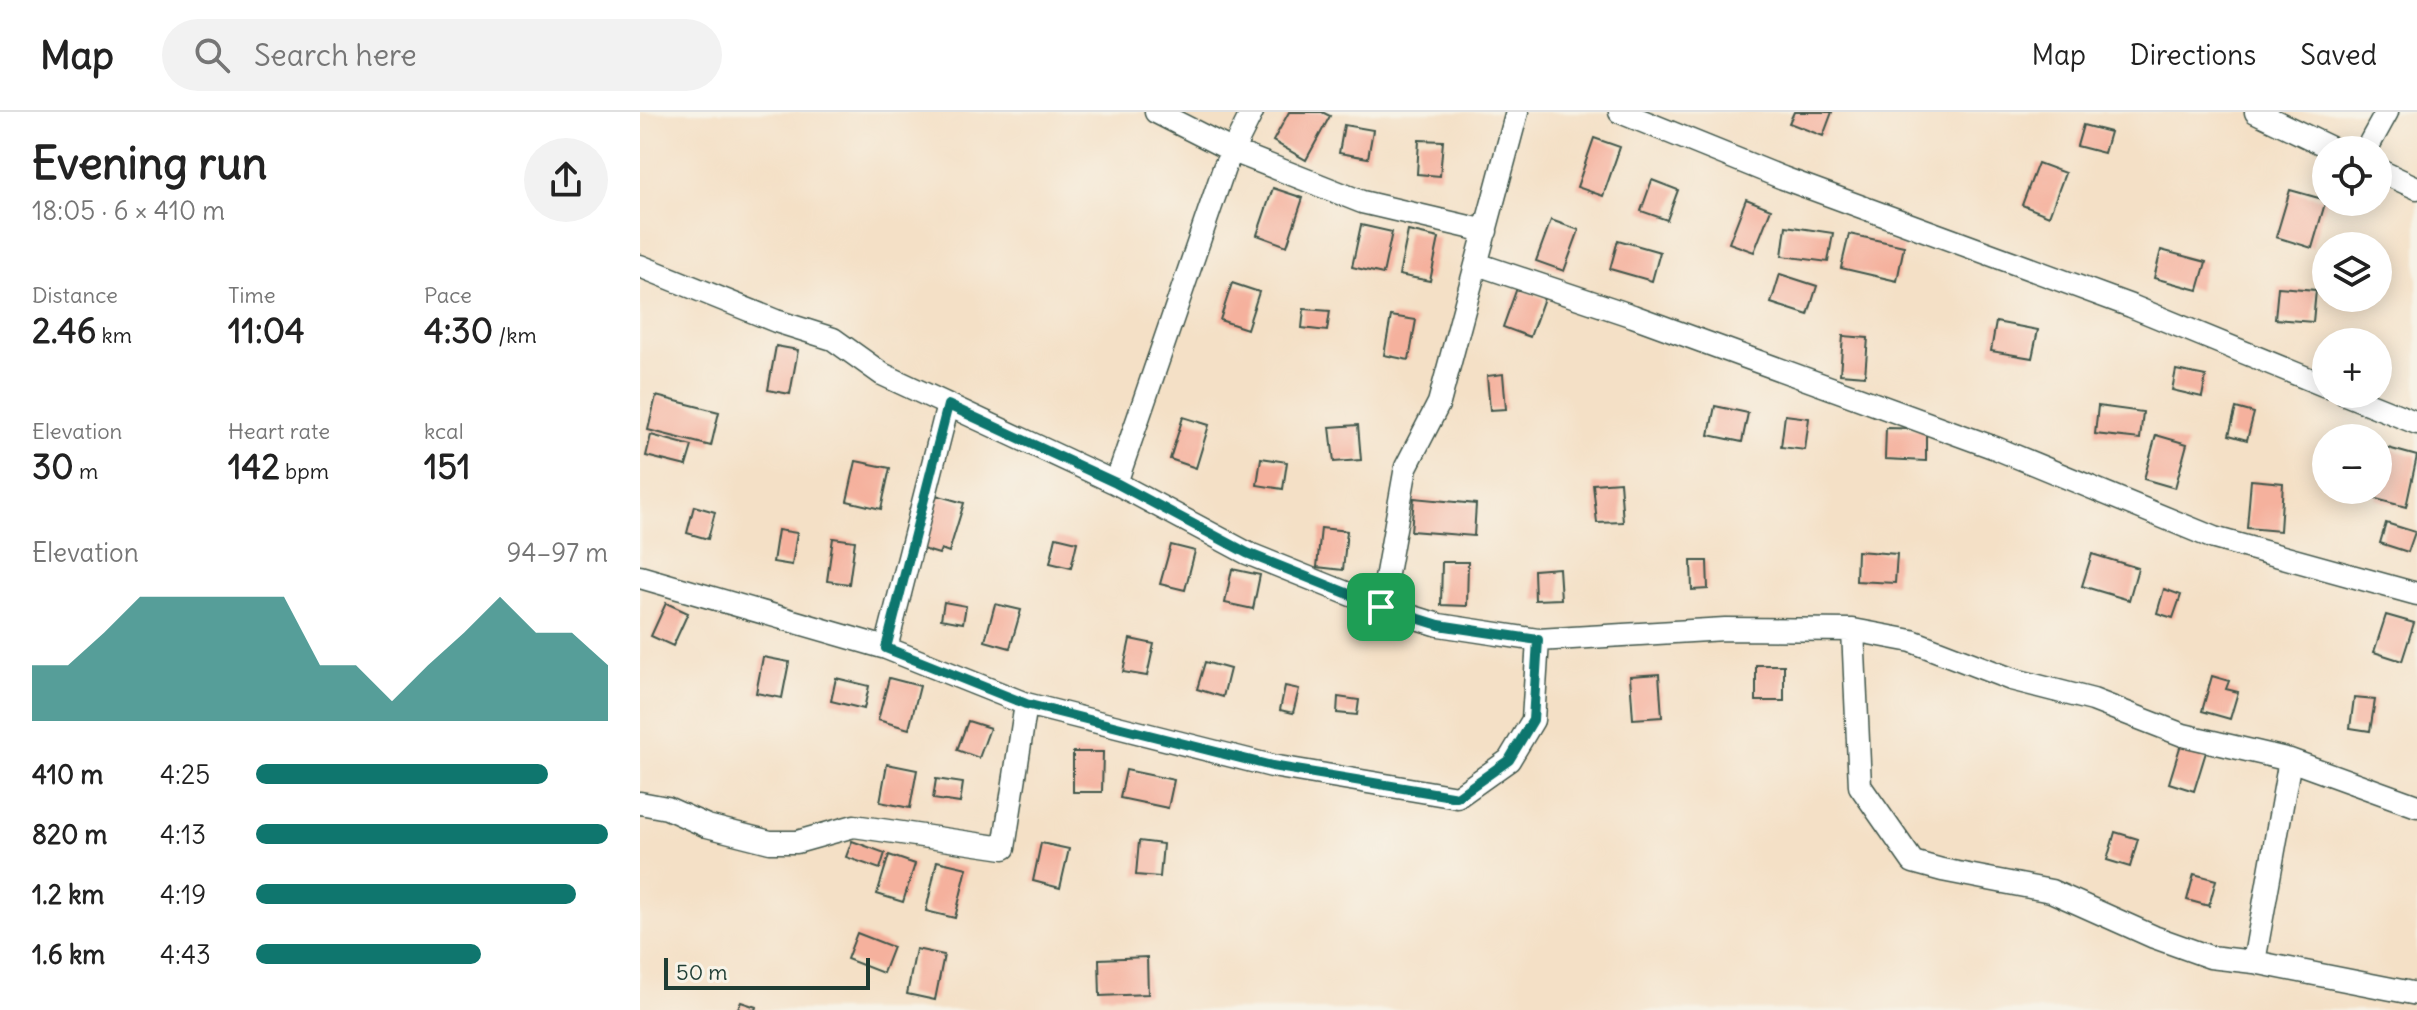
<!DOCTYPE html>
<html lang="en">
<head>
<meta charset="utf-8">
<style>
	body { margin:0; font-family:Delius,sans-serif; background:#f2f2f2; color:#222; height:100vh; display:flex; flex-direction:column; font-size:30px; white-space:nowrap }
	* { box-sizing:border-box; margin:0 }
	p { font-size:26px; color:#767676 }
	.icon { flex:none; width:44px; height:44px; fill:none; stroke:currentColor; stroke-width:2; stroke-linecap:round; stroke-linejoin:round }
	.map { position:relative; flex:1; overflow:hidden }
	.sheet { display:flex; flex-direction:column; background:#fff; width:640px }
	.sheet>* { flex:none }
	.controls { position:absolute; left:1672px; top:24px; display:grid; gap:16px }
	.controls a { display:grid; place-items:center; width:80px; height:80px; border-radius:50%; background:#fff; box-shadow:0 4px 20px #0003; font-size:40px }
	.scale { position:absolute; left:24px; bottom:20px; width:206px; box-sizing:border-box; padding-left:8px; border:4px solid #1f3d34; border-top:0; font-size:22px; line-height:28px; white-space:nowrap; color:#1f3d34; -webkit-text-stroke:6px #f7f3e8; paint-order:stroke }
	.pin { position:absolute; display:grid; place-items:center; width:68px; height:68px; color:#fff; margin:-34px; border-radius:16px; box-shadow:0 4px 12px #0006 }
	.round { display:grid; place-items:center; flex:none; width:84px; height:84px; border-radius:42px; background:#f2f2f2 }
	.headline { display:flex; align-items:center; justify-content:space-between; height:136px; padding:0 32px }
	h1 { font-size:44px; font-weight:700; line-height:60px }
	.metrics { display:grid; grid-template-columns:repeat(3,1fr); gap:12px; height:136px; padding:8px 32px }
	.metrics div { display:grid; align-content:center }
	.metrics b { font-size:34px; font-weight:700 }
	.metrics small { font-size:22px; font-weight:400 }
	.metrics p { font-size:22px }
	.chart { height:224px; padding:16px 32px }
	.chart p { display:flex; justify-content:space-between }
	.chart svg { width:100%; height:144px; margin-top:8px; fill:#0f766e; opacity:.7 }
	ul { padding:0 32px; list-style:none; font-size:26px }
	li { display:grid; grid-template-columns:128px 96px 1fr; align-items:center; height:60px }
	li i { height:20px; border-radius:10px; background:#0f766e }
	header { display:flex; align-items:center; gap:48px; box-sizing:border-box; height:112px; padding:0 40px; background:#fff; border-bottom:2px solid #e0e0e0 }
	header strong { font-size:38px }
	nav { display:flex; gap:44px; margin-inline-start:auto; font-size:28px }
	.search { width:560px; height:72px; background:#f2f2f2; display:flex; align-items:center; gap:20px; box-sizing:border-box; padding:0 28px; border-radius:44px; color:#767676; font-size:30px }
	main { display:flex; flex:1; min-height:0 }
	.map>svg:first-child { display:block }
	.building { fill:#f5b19d }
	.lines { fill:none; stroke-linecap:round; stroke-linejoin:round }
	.street-casing { stroke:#3f554a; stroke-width:25 }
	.street { stroke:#fff; stroke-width:22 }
	.route-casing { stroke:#fff; stroke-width:16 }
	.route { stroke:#0f766e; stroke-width:10 }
</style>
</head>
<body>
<header>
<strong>Map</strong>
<div class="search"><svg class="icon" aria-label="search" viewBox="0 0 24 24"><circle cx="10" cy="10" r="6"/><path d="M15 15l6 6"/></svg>Search here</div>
<nav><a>Map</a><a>Directions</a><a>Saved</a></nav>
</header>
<main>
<section class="sheet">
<div class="headline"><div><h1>Evening run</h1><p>18:05 · 6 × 410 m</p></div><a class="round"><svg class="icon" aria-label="share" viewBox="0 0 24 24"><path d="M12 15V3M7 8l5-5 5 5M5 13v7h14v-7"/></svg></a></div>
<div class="metrics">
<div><p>Distance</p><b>2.46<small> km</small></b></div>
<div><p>Time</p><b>11:04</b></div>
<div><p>Pace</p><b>4:30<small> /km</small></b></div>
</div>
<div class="metrics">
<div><p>Elevation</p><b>30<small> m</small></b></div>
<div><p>Heart rate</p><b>142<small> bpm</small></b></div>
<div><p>kcal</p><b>151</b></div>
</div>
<div class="chart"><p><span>Elevation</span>94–97 m</p>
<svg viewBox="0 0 160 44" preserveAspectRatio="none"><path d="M0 44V27L10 27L20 17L30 6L40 6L50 6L60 6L70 6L80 27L90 27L100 38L110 27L120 17L130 6L140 17L150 17L160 27V44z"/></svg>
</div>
<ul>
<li><b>410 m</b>4:25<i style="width:83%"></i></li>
<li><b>820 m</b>4:13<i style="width:100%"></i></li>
<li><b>1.2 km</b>4:19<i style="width:91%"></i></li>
<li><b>1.6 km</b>4:43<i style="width:64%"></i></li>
</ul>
</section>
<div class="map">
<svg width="1777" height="898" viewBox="0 0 1777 898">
	<rect width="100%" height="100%" fill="#f7f3e8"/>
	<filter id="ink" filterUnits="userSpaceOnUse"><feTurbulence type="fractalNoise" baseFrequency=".0125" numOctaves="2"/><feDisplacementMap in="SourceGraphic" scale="16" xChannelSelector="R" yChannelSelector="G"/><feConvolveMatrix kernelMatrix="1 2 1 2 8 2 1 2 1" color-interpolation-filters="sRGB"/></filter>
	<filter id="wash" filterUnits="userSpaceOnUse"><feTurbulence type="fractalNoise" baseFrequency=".006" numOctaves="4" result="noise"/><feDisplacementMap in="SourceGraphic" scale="32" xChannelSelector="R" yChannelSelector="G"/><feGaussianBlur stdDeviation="1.8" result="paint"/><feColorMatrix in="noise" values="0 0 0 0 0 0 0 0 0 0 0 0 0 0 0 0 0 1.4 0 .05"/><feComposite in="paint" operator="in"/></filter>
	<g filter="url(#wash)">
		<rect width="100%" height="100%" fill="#f4e0c6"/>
		<g id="blocks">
			<path class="building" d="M649,0h33l8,4 -24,44 -33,-19z
				M1154,0h38l-9,24 -34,-13z
				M704,13l29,5 -5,28 -29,-5z
				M1443,13l27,7 -6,21 -27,-7z
				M954,26l26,9 -17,49 -26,-9z
				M779,28l24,1 -3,35 -23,-2z
				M1398,51l27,10 -16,43 -27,-11z
				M1012,68l26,10 -11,30 -26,-9z
				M633,76l30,10 -16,48 -30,-11z
				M1650,78l36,10 -14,48 -36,-11z
				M1106,87l25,10 -17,43 -25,-9z
				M911,108l28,10 -15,41 -28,-10z
				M721,113l31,7 -9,42 -31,-7z
				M1146,114l47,7 -5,29 -46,-6z
				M768,119l31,7 -9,43 -31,-6z
				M1209,122l55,12 -7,35 -56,-13z
				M978,128l42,12 -8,29 -42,-12z
				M1521,138l45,12 -8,28 -44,-12z
				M1140,162l37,12 -9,29 -37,-12z
				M592,171l27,9 -12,37 -27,-9z
				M1638,175l38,3 -3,32 -38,-3z
				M877,176l27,10 -14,39 -27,-10z
				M664,197l26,2 -3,20 -25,-3z
				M751,204l25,4 -7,40 -25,-5z
				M1356,210l42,8 -6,28 -41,-7z
				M1203,224l25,2 -3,38 -25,-2z
				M136,234l22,4 -8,44 -22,-4z
				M1536,258l30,6 -4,21 -30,-7z
				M863,262l3,35 -16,1 -3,-34z
				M16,284l63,16 -8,34 -63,-16z
				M1075,294l33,7 -6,29 -33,-7z
				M1458,294l45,6 -3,27 -45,-5z
				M1596,296l18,5 -7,27 -18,-5z
				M1145,303l24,3 -4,32 -24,-3z
				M543,305l26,8 -13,43 -26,-9z
				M718,313l3,35 -27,2 -4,-35z
				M1246,316l40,1v32l-41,-2z
				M11,323l41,11 -6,20 -40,-10z
				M1516,323l31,9 -12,44 -31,-9z
				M1748,336l29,8 -11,51 -30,-8z
				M621,346l26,4 -4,27 -26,-4z
				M216,349l34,7 -9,41 -34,-8z
				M1611,368l32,3 -3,48 -33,-3z
				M980,370l3,40 -26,1 -4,-39z
				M292,382l32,9 -15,49 -8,-3 -2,5 -23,-7z
				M774,386l62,6 -2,32 -63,-5z
				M54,394l21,6 -7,27 -21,-6z
				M1746,411l29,9 -7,20 -28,-9z
				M681,416l26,3 -4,39 -26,-3z
				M138,418l19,3 -5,32 -19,-3z
				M416,425l21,5 -6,26 -21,-5z
				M193,426l22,3 -6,43 -22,-3z
				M531,433l24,6 -10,39 -25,-6z
				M1217,439l40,3 -2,29 -39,-2z
				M1452,442l46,14 -9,32 -47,-14z
				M1051,449h16l1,28 -16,1z
				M802,450h26l-1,44 -26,-1z
				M919,456l2,31 -26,1 -1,-30z
				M592,457l28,6 -7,34 -28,-6z
				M1524,477l17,6 -8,23 -16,-5z
				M304,490l22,4 -3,17 -22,-4z
				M26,491l22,10 -15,33 -22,-10z
				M355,492l26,6 -11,38 -25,-7z
				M1746,503l28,8 -12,38 -28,-9z
				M490,527l24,5 -7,32 -24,-4z
				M123,545l26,5 -7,36 -26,-5z
				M565,550l25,7 -7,28 -26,-8z
				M1116,553h28v36h-28z
				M1019,562l3,43 -29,2 -3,-43z
				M1572,564l17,5 -3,8 12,3 -8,27 -28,-8z
				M196,566l33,8 -5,23 -33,-8z
				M249,566l31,8 -11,43 -31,-9z
				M645,574l14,3 -6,24 -13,-3z
				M698,585l21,3 -2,15 -20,-2z
				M1714,586l21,2 -5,31 -20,-3z
				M328,609l22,7 -11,30 -22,-8z
				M1541,632l25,8 -12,39 -25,-8z
				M433,640h30l-1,40h-29z
				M247,652l30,6 -7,38 -30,-6z
				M486,658l48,10 -6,28 -48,-10z
				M296,667l27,4 -3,20 -27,-4z
				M1475,720l23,7 -8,28 -23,-7z
				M212,729l33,12 -5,16 -34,-12z
				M499,729l24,3 -3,33 -24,-2z
				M401,731l28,6 -9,39 -27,-7z
				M249,743l26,9 -12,38 -26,-8z
				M297,749l30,7 -12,50 -29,-7z
				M1554,762l22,6 -7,26 -22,-6z
				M217,821l36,14 -10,26 -36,-14z
				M276,837l28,6 -9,45 -28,-6z
				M507,845l1,37 -48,2 -1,-37z
				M101,890l15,5 -1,3h-18z"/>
		</g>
	</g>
	<g filter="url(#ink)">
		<use href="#blocks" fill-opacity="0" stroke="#3f554a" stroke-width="2"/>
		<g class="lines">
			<g class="street-casing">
				<path id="street" d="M516,0l77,39 129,51 124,29
					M980,0l163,66 348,128 195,80
					M1616,0l79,38
					M1726,38l21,-38
					M1738,58l39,18
					M837,152l156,52 365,133 216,89 203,56
					M0,154l136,55 57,18 49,35 234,109 131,70 134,54 58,18 99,15 187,-11 128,1 59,11 99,38 82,21 90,35 107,25 127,46
					M1705,282l72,29
					M476,371l108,-315 28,-56
					M0,465l246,71 140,56 246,62 185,31 52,-37 24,-40 5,-80
					M741,495l25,-140 33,-64 78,-291
					M1213,518l7,156 53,76 29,8 109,21 103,46 56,20 44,5 163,32
					M246,536l62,-243
					M0,691l27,5 40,18 63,16h27l57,-16 150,22 22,-144
					M1614,850l36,-202"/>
			</g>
			<use href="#street" class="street"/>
		</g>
	</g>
	<g class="lines" filter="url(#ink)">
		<g class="route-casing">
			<path id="route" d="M308,293l168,78 131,70 134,54 58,18 99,15 -5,80 -24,40 -52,37 -185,-31 -246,-62 -140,-56z"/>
		</g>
		<use href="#route" class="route"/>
	</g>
</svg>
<div class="controls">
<a><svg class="icon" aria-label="locate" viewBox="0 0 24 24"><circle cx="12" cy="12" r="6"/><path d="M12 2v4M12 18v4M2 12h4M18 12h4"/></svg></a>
<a><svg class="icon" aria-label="layers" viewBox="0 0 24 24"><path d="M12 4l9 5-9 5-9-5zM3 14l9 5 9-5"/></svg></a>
<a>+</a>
<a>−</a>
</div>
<div class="scale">50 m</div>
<div class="pin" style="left:741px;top:495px;background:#1e9e55"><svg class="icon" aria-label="arrive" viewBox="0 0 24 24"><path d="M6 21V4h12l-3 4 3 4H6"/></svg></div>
</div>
</main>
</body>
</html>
